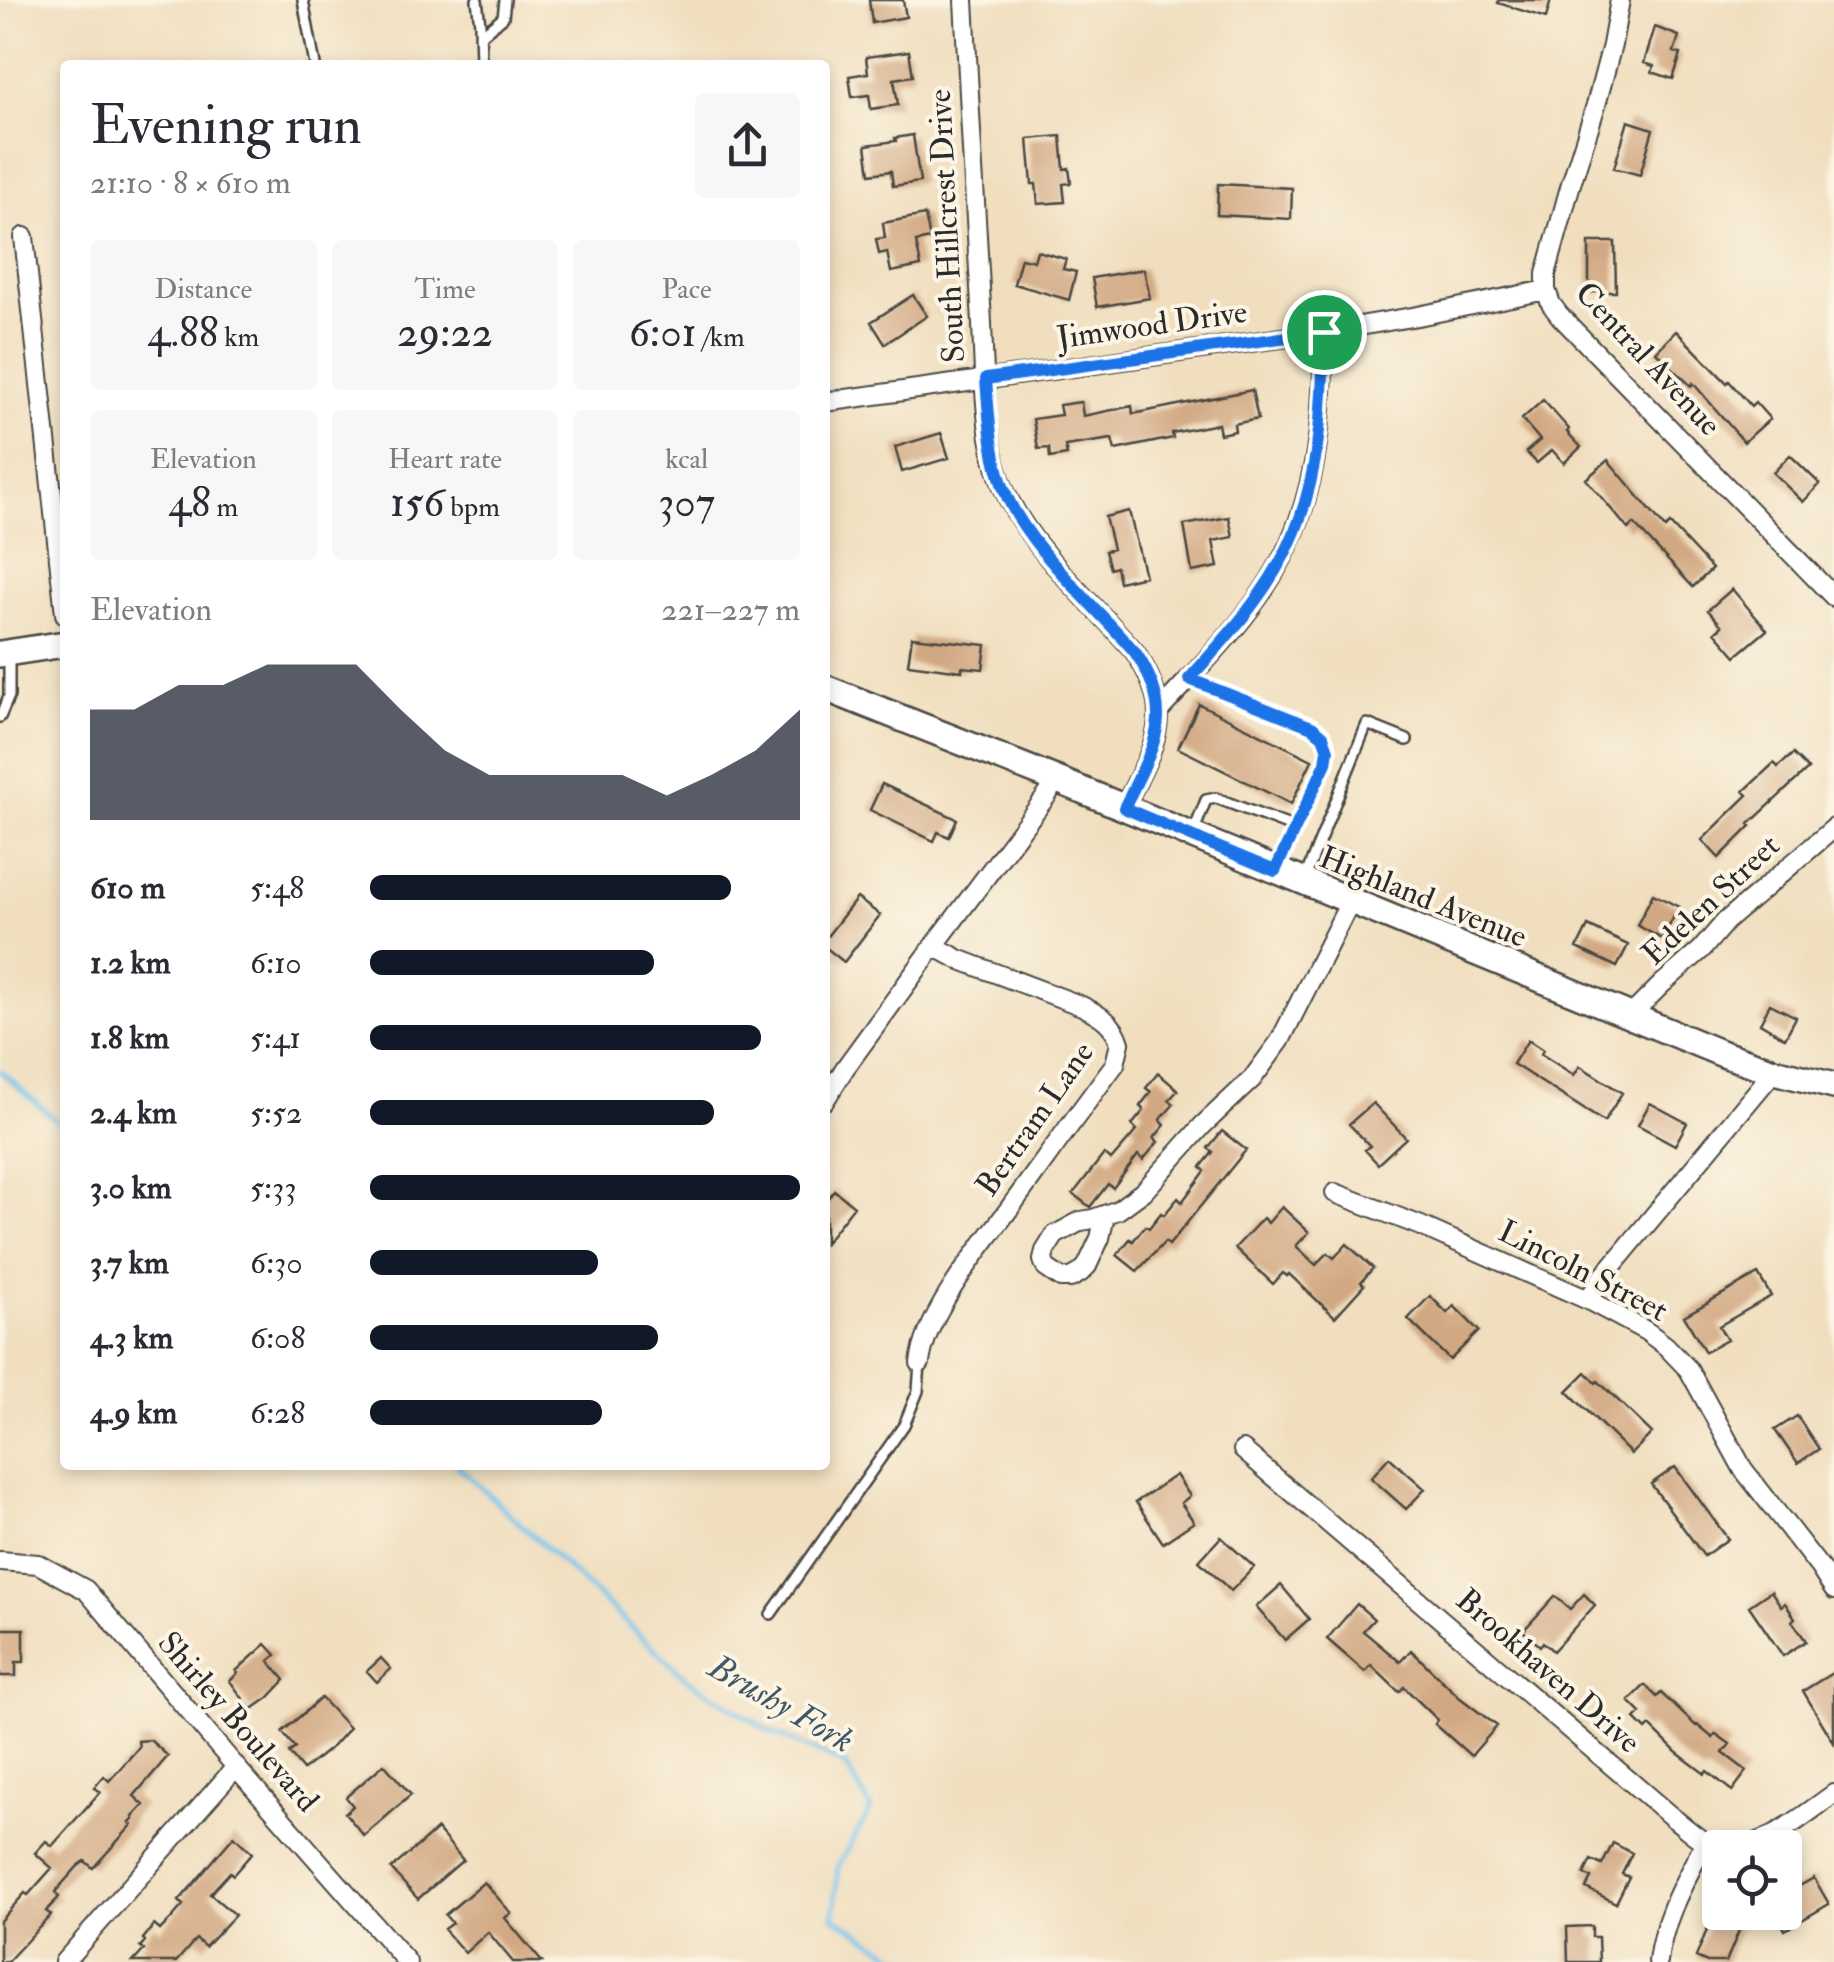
<!DOCTYPE html>
<html lang="en">
<head>
<meta charset="utf-8">
<style>
	body { margin:0; font-family:"IM FELL Double Pica",serif; background:#f7f7f7; color:#2b2b33; height:100vh; display:flex; flex-direction:column; font-size:38px; white-space:nowrap }
	* { box-sizing:border-box; margin:0 }
	p { font-size:32px; color:#7c7c81 }
	.icon { flex:none; width:55px; height:55px; fill:none; stroke:currentColor; stroke-width:2; stroke-linecap:round; stroke-linejoin:round }
	.map { position:relative; flex:1; overflow:hidden }
	.side { position:absolute; left:60px; top:60px; width:770px; height:1410px; display:flex; flex-direction:column; background:#fff; border-radius:10px; box-shadow:0 5px 15px #0003 }
	.side>* { flex:none }
	.tools { position:absolute; left:1702px; top:1830px; display:grid; gap:20px }
	.tools a { display:grid; place-items:center; width:100px; height:100px; border-radius:10px; background:#fff; box-shadow:0 5px 15px #0003; font-size:50px }
	.pin { position:absolute; display:grid; place-items:center; width:85px; height:85px; color:#fff; margin:-42px; border:5px solid #fff; border-radius:50%; box-shadow:0 2px 10px #0007 }
	.round { display:grid; place-items:center; flex:none; width:105px; height:105px; border-radius:10px; background:#f7f7f7 }
	.overview { display:flex; align-items:center; justify-content:space-between; height:170px; padding:0 30px }
	h1 { font-size:55px; font-weight:600; line-height:75px }
	.stats { display:grid; grid-template-columns:repeat(3,1fr); gap:15px; height:170px; padding:10px 30px }
	.stats div { display:grid; align-content:center; border-radius:10px; background:#f7f7f7; text-align:center }
	.stats b { font-size:42px; font-weight:600 }
	.stats small { font-size:28px; font-weight:400 }
	.stats p { font-size:28px }
	.chart { height:280px; padding:20px 30px }
	.chart p { display:flex; justify-content:space-between }
	.chart svg { width:100%; height:180px; margin-top:10px; fill:#111827; opacity:.7 }
	ul { padding:0 30px; list-style:none; font-size:32px }
	li { display:grid; grid-template-columns:160px 120px 1fr; align-items:center; height:75px }
	li i { height:25px; border-radius:12px; background:#111827 }
	.map>svg:first-child { display:block }
	.lines { fill:none; stroke-linecap:round; stroke-linejoin:round }
	.stream { stroke:#70c2ec; stroke-width:5 }
	.building { fill:#d2a882 }
	.service-casing { stroke:#494641; stroke-width:14 }
	.minor-casing { stroke:#494641; stroke-width:22 }
	.secondary-casing { stroke:#494641; stroke-width:30 }
	.service { stroke:#fff; stroke-width:9 }
	.minor { stroke:#fff; stroke-width:18 }
	.secondary { stroke:#fff; stroke-width:25 }
	.route-casing { stroke:#fff; stroke-width:20 }
	.route { stroke:#1a73e8; stroke-width:12 }
	.labels { text-anchor:middle; dominant-baseline:central; stroke-width:8; stroke-linejoin:round; paint-order:stroke }
	.street-label { font-size:32px; fill:#2b2b2b; stroke:#fcf5e5 }
	.water-label { font-size:35px; font-style:italic; fill:#405865; stroke:#fcf5e5 }
</style>
</head>
<body>
<div class="map">
<svg width="1834" height="1962" viewBox="0 0 1834 1962">
	<rect width="100%" height="100%" fill="#fcf5e5"/>
	<filter id="ink" filterUnits="userSpaceOnUse"><feTurbulence type="fractalNoise" baseFrequency=".01" numOctaves="2"/><feDisplacementMap in="SourceGraphic" scale="20" xChannelSelector="R" yChannelSelector="G"/><feConvolveMatrix kernelMatrix="1 2 1 2 8 2 1 2 1" color-interpolation-filters="sRGB"/></filter>
	<filter id="wash" filterUnits="userSpaceOnUse"><feTurbulence type="fractalNoise" baseFrequency=".0048" numOctaves="4" result="noise"/><feDisplacementMap in="SourceGraphic" scale="40" xChannelSelector="R" yChannelSelector="G"/><feGaussianBlur stdDeviation="2.25" result="paint"/><feColorMatrix in="noise" values="0 0 0 0 0 0 0 0 0 0 0 0 0 0 0 0 0 1.4 0 .05"/><feComposite in="paint" operator="in"/></filter>
	<g filter="url(#wash)">
		<rect width="100%" height="100%" fill="#f0debe"/>
		<g class="lines">
			<path class="stream" d="M0,1071l65,57
				M457,1465l230,214 82,52 76,33 26,45 -33,57 -4,51 64,40 20,5"/>
		</g>
		<g id="blocks">
			<path class="building" d="M869,0h34l3,17 -34,6z
				M1499,0h52l-5,18 -48,-15z
				M1655,27l24,9 -5,16 7,2 -8,25 -21,-7 2,-6 -10,-3z
				M909,51l4,25 -19,3 4,26 -27,4 -2,-14 -17,2 -3,-21 19,-3 -2,-16z
				M1628,121l25,8 -13,46 -26,-7z
				M913,135l7,47 -27,4 -2,-15 -21,3 -4,-29 30,-4 -1,-3z
				M1061,136l3,33 5,-1 2,15 -8,1 2,18 -27,2 -2,-20h-4l-4,-45z
				M1218,184l74,4 -1,31 -74,-4z
				M925,215l5,24 -14,3 5,24 -30,6 -4,-20 -8,2 -3,-15 9,-1 -2,-15z
				M1589,242h26l1,50h-27z
				M1037,251l29,8 -3,10 13,3 -7,28 -55,-16 7,-26 13,3z
				M1144,269l6,29 -53,9 -5,-29z
				M913,295l14,21 -42,28 -14,-22z
				M1676,331l51,52 2,-2 22,25 4,-4 15,17 -26,23 -51,-59 -2,3 -35,-34z
				M1252,390l6,29 -24,5 1,7 -15,3 -2,-10 -46,9 1,5 -58,12 -3,-11 -47,7 2,9 -17,3 -1,-10 -11,1 -5,-30 28,-4 -2,-10 22,-3 2,14 49,-10 1,8z
				M1543,400l26,29 -2,3 14,15 -17,16 -12,-13 -15,13 -11,-11 14,-12 -18,-21z
				M941,433l8,25 -47,14 -7,-25z
				M1790,455l30,29 -17,18 -30,-29z
				M1608,460l57,68 5,-4 42,45 -19,18 -59,-63 -6,5 -42,-50z
				M1129,511l16,65 -26,6 -3,-15 -6,2 -5,-18 8,-2 -8,-32z
				M1229,517l4,20 -20,4 5,26 -26,5 -8,-47z
				M1732,589l35,41 -31,26 -21,-24 7,-6 -14,-16z
				M912,637l74,8 -3,24 -21,-2v4l-54,-7z
				M1199,704l113,56 -21,44 -113,-56z
				M1793,754l15,15 -59,55 2,2 -32,32 -17,-18 46,-45 -4,-4 30,-28 4,4z
				M882,784l75,35 -8,18 -11,-5 -4,9 -64,-31z
				M1653,894l26,13 -17,32 -25,-14z
				M857,898l23,17 -36,47 -19,-15v-8z
				M1588,926l40,19 -11,22 -40,-19z
				M1770,1004l26,13 -11,21 -25,-15z
				M1528,1040l15,10 -2,4 33,21 6,-9 42,27 -18,29 -91,-58z
				M1158,1073l20,17 -9,10 5,4 -14,16 5,5 -11,13 4,4 -15,18 -5,-5 -25,33 -5,-4 -18,23 -17,-13 31,-40 7,6 26,-30 -5,-5 12,-15 -4,-4 11,-14 -5,-4z
				M1373,1103l33,35 -28,26 -13,-14 5,-4 -21,-22z
				M1650,1103l37,20 -12,22 -37,-20z
				M1222,1131l24,19 -77,95 -4,-3 -28,29 -20,-16 13,-16 3,2 12,-15 4,2 12,-15 3,2 14,-17 4,4 23,-31 -4,-4 12,-15 -5,-4z
				M834,1190l20,16 -29,37v-41z
				M1282,1207l27,25 -13,14 20,19 12,-12 6,5 13,-14 26,24 -12,14 3,3 -29,32 -46,-43 -2,2 -4,-3 -10,11 -38,-36 28,-30 5,5z
				M1758,1274l13,22 -52,30 8,14 -22,12 -21,-36z
				M1430,1296l17,17 7,-7 25,25 -29,29 -42,-41z
				M1586,1372l10,11 2,-2 54,52 -21,21 -64,-63z
				M1797,1416l22,33 -21,14 -23,-33z
				M1389,1457l36,32 -19,20 -35,-31z
				M1675,1467l53,72 -24,17 -53,-72z
				M1176,1475l14,21 -9,7 13,19 -31,21 -27,-41z
				M1221,1537l33,30 -23,24 -32,-30z
				M1281,1585l28,34 -24,21 -29,-33z
				M1771,1591l10,15 4,-3 10,15 -3,3 14,20 -23,15 -34,-50z
				M1584,1594l11,11 -42,46 -10,-9 -3,4 -17,-15 32,-35 15,13z
				M1357,1604l17,15 -11,12 37,31 11,-12 48,47 38,29 -26,30 -36,-32 3,-4 -34,-33 -5,5 -28,-27 -6,7 -38,-33z
				M0,1629h24v33h-8v14h-16z
				M266,1644l10,11 -7,6 16,19 -17,18 -17,12 -21,-29 8,-8 -2,-2z
				M381,1658l10,11 -14,13 -10,-11z
				M1834,1672v71l-31,-52z
				M1645,1685l12,12 4,-4 35,33 1,-1 16,13 3,-4 14,10 -7,9 24,18 -15,20 -25,-20 -2,3 -29,-22 -26,-26 -4,4 -11,-11 6,-6 -12,-12z
				M321,1698l28,30 -16,18 -30,24 -14,-17 6,-5 -13,-16z
				M150,1740l18,16 -34,40 10,9 -11,12 1,2 -4,4 2,2 -39,43 -8,-7 -7,5 -23,26 4,5 -13,14 5,4 -44,47h-7v-41l25,-28 3,2 24,-27 -17,-15 11,-12 6,5 48,-54 -6,-4 10,-12 5,5 30,-34 -1,-6z
				M384,1764l27,31 -47,41 -19,-23 8,-7 -7,-9z
				M437,1829l26,31 -45,39 -27,-30z
				M234,1836l18,17 -19,22 -3,-3 -20,22 25,21 -30,32 -9,-8 -20,23h-43l11,-12 -4,-3 5,-6 -2,-2 11,-14 6,5 11,-11 12,-14 -4,-4z
				M1613,1843l19,10 -10,21 7,3 -13,26 -30,-15 5,-10 -7,-4 7,-14 11,5z
				M1814,1878l15,26 -44,26 -9,-18h9v-18z
				M484,1882l27,31 -6,5 37,44h-29l-25,-30 -23,21 -21,-24 8,-6 -7,-8z
				M1714,1912h23l8,4 -19,46h-19l-11,-5z
				M1592,1926v11h6l1,25h-31l-1,-35z"/>
		</g>
	</g>
	<g filter="url(#ink)">
		<use href="#blocks" fill-opacity="0" stroke="#494641" stroke-width="2.5"/>
		<g class="lines">
			<g class="service-casing">
				<path id="service" d="M303,0l12,65
					M477,0l3,24 1,41
					M480,36l23,-19 2,-17
					M1189,679l123,48 11,9 5,14 -2,13 -48,102
					M0,717l9,-21v-39
					M1194,831l12,-31 10,-2 79,30
					M1304,880l63,-156 40,16
					M771,1614l133,-189 14,-34 2,-28"/>
			</g>
			<g class="minor-casing">
				<path id="minor" d="M964,0c5,102 11,203 17,305 4,60 0,140 28,195 30,58 84,103 126,152 43,64 18,95 -11,156
					M1620,0l-8,45 -16,60 -26,82 -24,87v16l5,14 9,12 274,281
					M24,237l41,377
					M825,402l499,-70 94,-16 128,-26
					M1159,711c47,-51 103,-104 131,-169 30,-66 33,-139 34,-210
					M1629,1017l33,-33 39,-34 25,-29 108,-93
					M825,1100l20,-32 89,-122 114,-152 7,-15
					M1335,1193l86,33 167,74 58,31 20,15 23,24 54,99 77,99 14,22
					M1105,1216l-5,22 -13,28 -7,7 -9,5h-10l-15,-10 -3,-8 2,-9 10,-16 26,-14 12,-2 25,-9 26,-19 59,-66 49,-46 28,-38 70,-139
					M1588,1300l14,-22 172,-207
					M920,1363c6,-50 59,-113 89,-154 35,-48 70,-97 106,-145l5,-21c-6,-20 -20,-28 -38,-37l-124,-47 -24,-13
					M1243,1450l430,368c10,7 21,18 32,24 45,22 95,-25 129,-48
					M0,1561l38,3 48,26 150,177 171,195
					M64,1962l172,-195
					M1658,1962c5,-44 27,-81 47,-120"/>
			</g>
			<g class="secondary-casing">
				<path id="secondary" d="M0,654l65,-10
					M825,688l230,91 668,275 51,17 60,15"/>
			</g>
			<use href="#service" class="service"/>
			<use href="#minor" class="minor"/>
			<use href="#secondary" class="secondary"/>
		</g>
	</g>
	<g class="lines" filter="url(#ink)">
		<g class="route-casing">
			<path id="route" d="M1324,332c-1,71 -4,146 -34,211 -24,52 -64,95 -101,136l123,48 11,9 5,14 -2,13 -51,108 -151,-63c29,-61 54,-93 11,-156 -39,-46 -106,-103 -129,-158 -15,-36 -17,-76 -20,-115z"/>
		</g>
		<use href="#route" class="route"/>
	</g>
	<g class="labels">
		<g class="street-label">
			<text transform="translate(947 226) rotate(-93)">South Hillcrest Drive</text>
			<text transform="translate(1152 325) rotate(-8)">Jimwood Drive</text>
			<text transform="translate(1648 359) rotate(47)">Central Avenue</text>
			<text transform="translate(1423 897) rotate(22)">Highland Avenue</text>
			<text transform="translate(1711 900) rotate(-43)">Edelen Street</text>
			<text transform="translate(1035 1119) rotate(-55)">Bertram Lane</text>
			<text transform="translate(1583 1271) rotate(27)">Lincoln Street</text>
			<text transform="translate(1548 1671) rotate(41)">Brookhaven Drive</text>
			<text transform="translate(238 1722) rotate(49)">Shirley Boulevard</text>
		</g>
		<g class="water-label">
			<text transform="translate(781 1704) rotate(30)">Brushy Fork</text>
		</g>
	</g>
</svg>
<div class="tools">
<a><svg class="icon" aria-label="locate" viewBox="0 0 24 24"><circle cx="12" cy="12" r="6"/><path d="M12 2v4M12 18v4M2 12h4M18 12h4"/></svg></a>
</div>
<div class="pin" style="left:1324px;top:332px;background:#1e9e55"><svg class="icon" aria-label="arrive" viewBox="0 0 24 24"><path d="M6 21V4h12l-3 4 3 4H6"/></svg></div>
<section class="side">
<div class="overview"><div><h1>Evening run</h1><p>21:10 · 8 × 610 m</p></div><a class="round"><svg class="icon" aria-label="share" viewBox="0 0 24 24"><path d="M12 15V3M7 8l5-5 5 5M5 13v7h14v-7"/></svg></a></div>
<div class="stats">
<div><p>Distance</p><b>4.88<small> km</small></b></div>
<div><p>Time</p><b>29:22</b></div>
<div><p>Pace</p><b>6:01<small> /km</small></b></div>
</div>
<div class="stats">
<div><p>Elevation</p><b>48<small> m</small></b></div>
<div><p>Heart rate</p><b>156<small> bpm</small></b></div>
<div><p>kcal</p><b>307</b></div>
</div>
<div class="chart"><p><span>Elevation</span>221–227 m</p>
<svg viewBox="0 0 160 44" preserveAspectRatio="none"><path d="M0 44V17L10 17L20 11L30 11L40 6L50 6L60 6L70 17L80 27L90 33L100 33L110 33L120 33L130 38L140 33L150 27L160 17V44z"/></svg>
</div>
<ul>
<li><b>610 m</b>5:48<i style="width:84%"></i></li>
<li><b>1.2 km</b>6:10<i style="width:66%"></i></li>
<li><b>1.8 km</b>5:41<i style="width:91%"></i></li>
<li><b>2.4 km</b>5:52<i style="width:80%"></i></li>
<li><b>3.0 km</b>5:33<i style="width:100%"></i></li>
<li><b>3.7 km</b>6:30<i style="width:53%"></i></li>
<li><b>4.3 km</b>6:08<i style="width:67%"></i></li>
<li><b>4.9 km</b>6:28<i style="width:54%"></i></li>
</ul>
</section>
</div>
</body>
</html>
